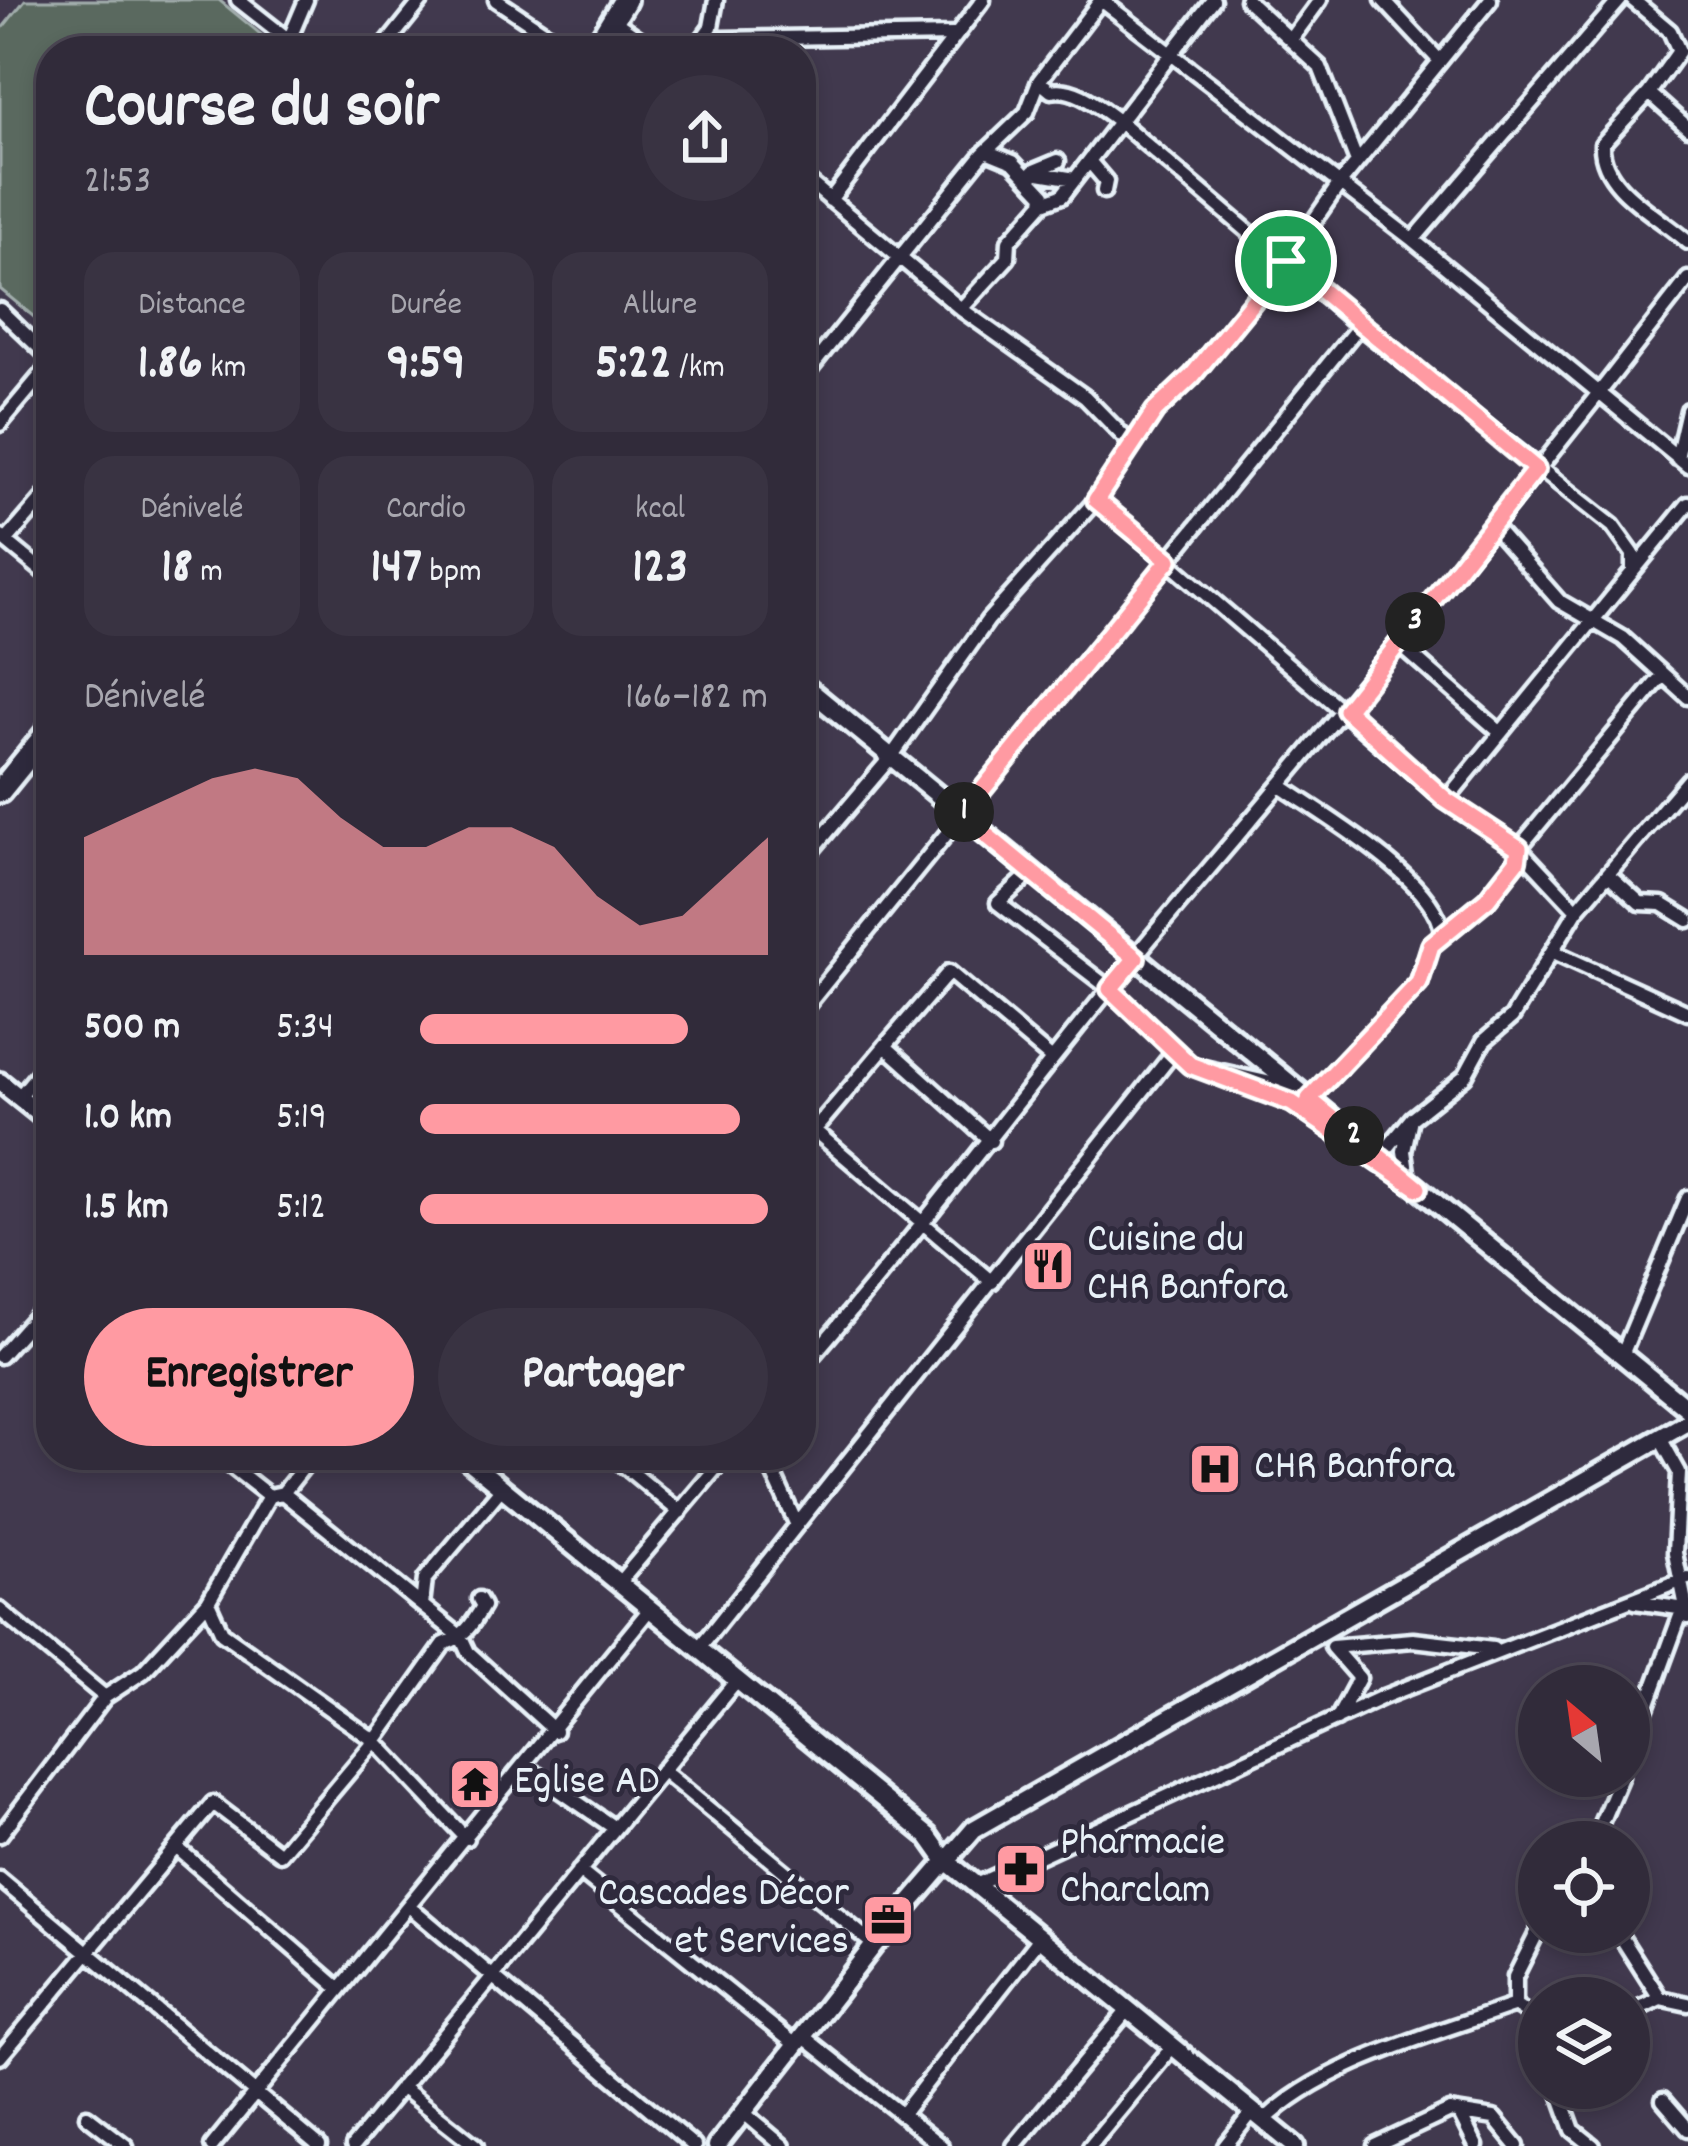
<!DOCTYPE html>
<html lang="fr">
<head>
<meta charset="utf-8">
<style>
	body { margin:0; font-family:Dekko,sans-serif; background:#393342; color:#f1f3f6; height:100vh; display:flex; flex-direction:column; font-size:45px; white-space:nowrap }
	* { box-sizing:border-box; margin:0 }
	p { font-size:39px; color:#a8a7af }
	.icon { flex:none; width:66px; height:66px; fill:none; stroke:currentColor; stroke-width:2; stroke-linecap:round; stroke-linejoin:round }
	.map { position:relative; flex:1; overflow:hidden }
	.side { position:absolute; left:36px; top:36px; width:780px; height:1434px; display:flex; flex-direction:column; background:#312b3a; border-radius:48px; box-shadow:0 6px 18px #0003,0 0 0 3px #4c4754 }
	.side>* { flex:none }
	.needle { width:78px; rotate:331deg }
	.buttons { position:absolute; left:1518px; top:1665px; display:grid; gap:24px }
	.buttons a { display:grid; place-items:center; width:132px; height:132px; border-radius:50%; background:#312b3a; box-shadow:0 6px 18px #0003,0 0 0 3px #4c4754; font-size:60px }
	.pin { position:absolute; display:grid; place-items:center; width:102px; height:102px; color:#fff; margin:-51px; border:6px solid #fff; border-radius:50%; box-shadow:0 3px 12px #0007 }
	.km { position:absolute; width:60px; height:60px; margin:-30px; border-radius:50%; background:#222; color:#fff; font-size:33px; line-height:60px; text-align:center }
	.round { display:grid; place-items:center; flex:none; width:126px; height:126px; border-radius:63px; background:#393342 }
	.head { display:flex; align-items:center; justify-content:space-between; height:204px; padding:0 48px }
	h1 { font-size:66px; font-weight:700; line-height:90px }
	.figures { display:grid; grid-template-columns:repeat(3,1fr); gap:18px; height:204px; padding:12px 48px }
	.figures div { display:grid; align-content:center; border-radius:30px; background:#393342; text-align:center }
	.figures b { font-size:51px; font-weight:700 }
	.figures small { font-size:33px; font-weight:400 }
	.figures p { font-size:33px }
	.chart { height:336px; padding:24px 48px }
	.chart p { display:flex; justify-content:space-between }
	.chart svg { width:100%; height:216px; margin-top:12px; fill:#ff9aa2; opacity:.7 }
	.button { display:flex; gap:24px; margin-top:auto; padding:24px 48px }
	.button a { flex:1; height:138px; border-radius:72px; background:#ff9aa2; color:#111; font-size:48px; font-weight:700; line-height:138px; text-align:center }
	.button a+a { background:#393342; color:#f1f3f6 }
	ul { padding:0 48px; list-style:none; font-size:39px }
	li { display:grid; grid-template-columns:192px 144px 1fr; align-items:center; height:90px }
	li i { height:30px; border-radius:15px; background:#ff9aa2 }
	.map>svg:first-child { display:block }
	.green { fill:#5a695f; stroke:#a1adac; stroke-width:3 }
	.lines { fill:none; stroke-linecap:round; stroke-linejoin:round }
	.street-casing { stroke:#e8f1f8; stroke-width:21 }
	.secondary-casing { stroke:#e8f1f8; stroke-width:26 }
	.highway-casing { stroke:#e8f1f8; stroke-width:30 }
	.street { stroke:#2f2a3d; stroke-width:12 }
	.secondary { stroke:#2f2a3d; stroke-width:16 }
	.highway { stroke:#2f2a3d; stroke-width:21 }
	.route-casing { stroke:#fff; stroke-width:24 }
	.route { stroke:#ff9aa2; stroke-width:15 }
	.labels { text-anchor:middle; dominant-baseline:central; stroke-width:10; stroke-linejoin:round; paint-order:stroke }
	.poi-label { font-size:42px; fill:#e8f1f8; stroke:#2f2a3d; text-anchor:start }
</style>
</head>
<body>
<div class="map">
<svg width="1688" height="2146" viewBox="0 0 1688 2146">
	<rect width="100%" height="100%" fill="#41394e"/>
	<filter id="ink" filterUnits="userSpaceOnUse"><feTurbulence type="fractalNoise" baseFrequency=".00833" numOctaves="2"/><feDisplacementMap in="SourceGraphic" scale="24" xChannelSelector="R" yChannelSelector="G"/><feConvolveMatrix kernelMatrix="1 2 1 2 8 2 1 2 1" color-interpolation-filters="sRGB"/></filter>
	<g filter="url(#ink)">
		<path class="green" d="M25,0h194l62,51h-230v280l-51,-42v-258z"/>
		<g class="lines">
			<g class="street-casing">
				<path id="street" d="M238,0l65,51
					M496,0l76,51
					M1101,0l312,240 275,226
					M1247,0l73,67 37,95
					M1383,0l56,60
					M1633,0l37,31 9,20 -30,42 39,35
					M614,21l43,30
					M1292,38l28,-38
					M289,40l17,-40
					M700,42l11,-15 5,-27
					M381,51l41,-51
					M690,51l9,-9 22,-3 232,-4
					M1039,81l12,10c25,-5 49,17 69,31l239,204 254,200 20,28v17
					M1649,93l-47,51c-2,44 56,71 86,98
					M986,151l27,11 31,33 -1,8
					M1089,161l17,20 -2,10
					M1034,171l24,-10
					M1033,172l42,7
					M801,175l160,134 124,88 47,48
					M830,200l153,-200
					M1413,240l207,-240
					M961,309l47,-51 1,-17 34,-38 19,-7 151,-196
					M0,310l51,49
					M801,380l182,-226 44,-42 12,-31 62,-81
					M0,424l51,-61
					M1677,458l11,-48
					M1096,500l350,300 73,48 58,62
					M1492,525l67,76 64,37 65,59
					M1,537l50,41
					M6,541l45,-52
					M1398,643l103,90
					M1281,786c41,29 157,95 161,147
					M1446,800l242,-296
					M801,863l90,-106 97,-137 108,-120 59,-89 37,-35 94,-115 52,-75 152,-186
					M1032,872l-34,31 112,86 80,76 99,22 20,12 110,-116 12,-38 56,-46 30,-38 2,-13 142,-171
					M1608,874l32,29 22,1 26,16
					M1556,953l132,60
					M801,1013l558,-687
					M1250,1086l42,17 88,62
					M19,1097l32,-39
					M801,1119l191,163
					M991,1141l-106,-95 64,-74 103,87
					M801,1146l84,-100
					M1380,1157l32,-39 53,-42 19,-35 28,-24 65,-107 111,-130
					M1408,1179l-4,-28 6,-28
					M1622,1355l66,-157
					M0,1356l51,-57
					M801,1369c135,-155 255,-322 389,-478 171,-200 337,-404 498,-612
					M1660,1438l19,34 -4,81 13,64
					M217,1455l52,41
					M611,1455l69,57
					M765,1455l31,68
					M283,1493l178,144 7,15 87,79
					M618,1584l109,-129
					M208,1602l14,31 153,108 91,97
					M1635,1602l51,7
					M422,1605l3,-26 76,-90
					M0,1610l105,87
					M698,1649l475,-596
					M1337,1719l22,-41 -27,-31 81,-7 80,9
					M1629,1755l54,-147
					M526,1767l87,60
					M662,1770l212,175
					M0,1835l105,-138 38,-25 65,-70 61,-106 14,-3 30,-38
					M1593,1842l28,-66
					M176,1847l164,142
					M579,1871l218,175
					M0,1879l319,267
					M976,1885l407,-188 305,-119
					M409,1906l285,240
					M1618,1932l42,66
					M1515,2005l24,17
					M1629,2013l31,-15 28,6
					M804,2037l137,109
					M0,2057l213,-254 67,51 95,-113 69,-97c21,-8 28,-19 39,-38l-4,-7
					M401,2087l75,59
					M1558,2088l15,42 20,16
					M1663,2100l25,29
					M744,2113l39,33
					M902,2114l138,-176
					M1460,2114l16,32
					M87,2116l39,30
					M1264,2121c57,-58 174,-88 251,-116v-28l24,-48
					M212,2146l438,-537
					M353,2146l384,-466
					M1014,2146l114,-136
					M1090,2146l83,-100
					M1225,2146l28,-35
					M1375,2146l75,-35 44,7 23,28"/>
			</g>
			<g class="secondary-casing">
				<path id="secondary" d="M801,683l887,726
					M0,1082l51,41
					M462,1455l466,381 17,24 350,286
					M717,2146l157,-201 100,-116 714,-407"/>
			</g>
			<g class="highway-casing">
				<path id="highway" d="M594,51l31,-51
					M0,791l51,-63"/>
			</g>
			<use href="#street" class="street"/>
			<use href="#secondary" class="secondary"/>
			<use href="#highway" class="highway"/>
		</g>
	</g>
	<g class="lines" filter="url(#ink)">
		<g class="route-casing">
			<path id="route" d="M1286,261l250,208 -190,241 100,90 73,48 -2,13 -30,38 -56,46 -12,38 -110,116 109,89 -126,-85 -102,-38 -80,-76 26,-31 -174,-143 207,-255 -73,-60 59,-89 37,-35z"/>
		</g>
		<use href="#route" class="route"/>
	</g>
	<defs>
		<g id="restaurant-square" transform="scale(2.7)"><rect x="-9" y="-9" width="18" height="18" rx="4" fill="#ff9aa2" stroke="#2f2a3d"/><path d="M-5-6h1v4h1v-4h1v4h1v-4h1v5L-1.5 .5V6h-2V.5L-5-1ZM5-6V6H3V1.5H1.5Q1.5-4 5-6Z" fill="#111"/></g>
		<g id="hospital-square" transform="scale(2.7)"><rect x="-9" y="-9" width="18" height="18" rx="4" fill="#ff9aa2" stroke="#2f2a3d"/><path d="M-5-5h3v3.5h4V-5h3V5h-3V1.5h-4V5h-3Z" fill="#111"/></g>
		<g id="temple-square" transform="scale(2.7)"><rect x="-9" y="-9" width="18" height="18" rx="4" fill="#ff9aa2" stroke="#2f2a3d"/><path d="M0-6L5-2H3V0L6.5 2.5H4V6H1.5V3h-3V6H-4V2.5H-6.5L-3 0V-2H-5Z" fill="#111"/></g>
		<g id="pharmacy-square" transform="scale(2.7)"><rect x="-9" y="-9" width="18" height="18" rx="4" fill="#ff9aa2" stroke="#2f2a3d"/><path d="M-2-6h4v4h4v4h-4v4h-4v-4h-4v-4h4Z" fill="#111"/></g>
		<g id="office-square" transform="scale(2.7)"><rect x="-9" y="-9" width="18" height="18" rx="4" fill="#ff9aa2" stroke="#2f2a3d"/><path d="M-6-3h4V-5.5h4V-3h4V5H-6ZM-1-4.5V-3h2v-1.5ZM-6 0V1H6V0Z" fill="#111"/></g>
	</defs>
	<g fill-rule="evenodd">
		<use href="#restaurant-square" x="1048" y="1266"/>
		<use href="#hospital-square" x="1215" y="1469"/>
		<use href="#temple-square" x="475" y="1784"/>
		<use href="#pharmacy-square" x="1021" y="1869"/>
		<use href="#office-square" x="888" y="1920"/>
	</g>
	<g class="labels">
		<g class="poi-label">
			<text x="1087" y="1242">Cuisine du<tspan x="1087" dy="48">CHR Banfora</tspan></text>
			<text x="1254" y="1469">CHR Banfora</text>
			<text x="514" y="1784">Eglise AD</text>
			<text x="1060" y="1845">Pharmacie<tspan x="1060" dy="48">Charclam</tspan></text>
			<text x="849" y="1896" text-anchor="end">Cascades Décor<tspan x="849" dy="48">et Services</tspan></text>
		</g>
	</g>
</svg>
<div class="buttons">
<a><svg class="needle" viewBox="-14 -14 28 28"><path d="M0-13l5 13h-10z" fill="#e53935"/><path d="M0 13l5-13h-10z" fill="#a8a7af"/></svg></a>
<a><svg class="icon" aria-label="locate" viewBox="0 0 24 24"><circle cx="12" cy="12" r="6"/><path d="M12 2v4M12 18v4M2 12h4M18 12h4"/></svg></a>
<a><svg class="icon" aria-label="layers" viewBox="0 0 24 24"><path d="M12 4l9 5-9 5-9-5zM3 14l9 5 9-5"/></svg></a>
</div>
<div class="pin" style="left:1286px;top:261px;background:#1e9e55"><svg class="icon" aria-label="arrive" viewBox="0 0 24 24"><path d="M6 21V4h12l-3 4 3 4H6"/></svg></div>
<b class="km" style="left:964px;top:812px">1</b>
<b class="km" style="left:1354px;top:1136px">2</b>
<b class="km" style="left:1415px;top:622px">3</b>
<section class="side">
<div class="head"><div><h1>Course du soir</h1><p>21:53</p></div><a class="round"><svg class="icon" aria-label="share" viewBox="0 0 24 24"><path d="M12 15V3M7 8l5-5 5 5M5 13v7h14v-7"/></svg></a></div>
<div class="figures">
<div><p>Distance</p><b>1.86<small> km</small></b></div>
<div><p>Durée</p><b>9:59</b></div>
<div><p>Allure</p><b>5:22<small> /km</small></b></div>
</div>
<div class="figures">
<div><p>Dénivelé</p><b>18<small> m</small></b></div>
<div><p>Cardio</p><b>147<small> bpm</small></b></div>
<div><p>kcal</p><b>123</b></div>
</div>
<div class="chart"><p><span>Dénivelé</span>166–182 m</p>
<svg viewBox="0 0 160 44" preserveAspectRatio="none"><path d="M0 44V20L10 16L20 12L30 8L40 6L50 8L60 16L70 22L80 22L90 18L100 18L110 22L120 32L130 38L140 36L150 28L160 20V44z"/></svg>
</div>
<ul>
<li><b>500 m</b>5:34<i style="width:77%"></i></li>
<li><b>1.0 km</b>5:19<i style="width:92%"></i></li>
<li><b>1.5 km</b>5:12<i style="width:100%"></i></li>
</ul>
<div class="button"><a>Enregistrer</a><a>Partager</a></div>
</section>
</div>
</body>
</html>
